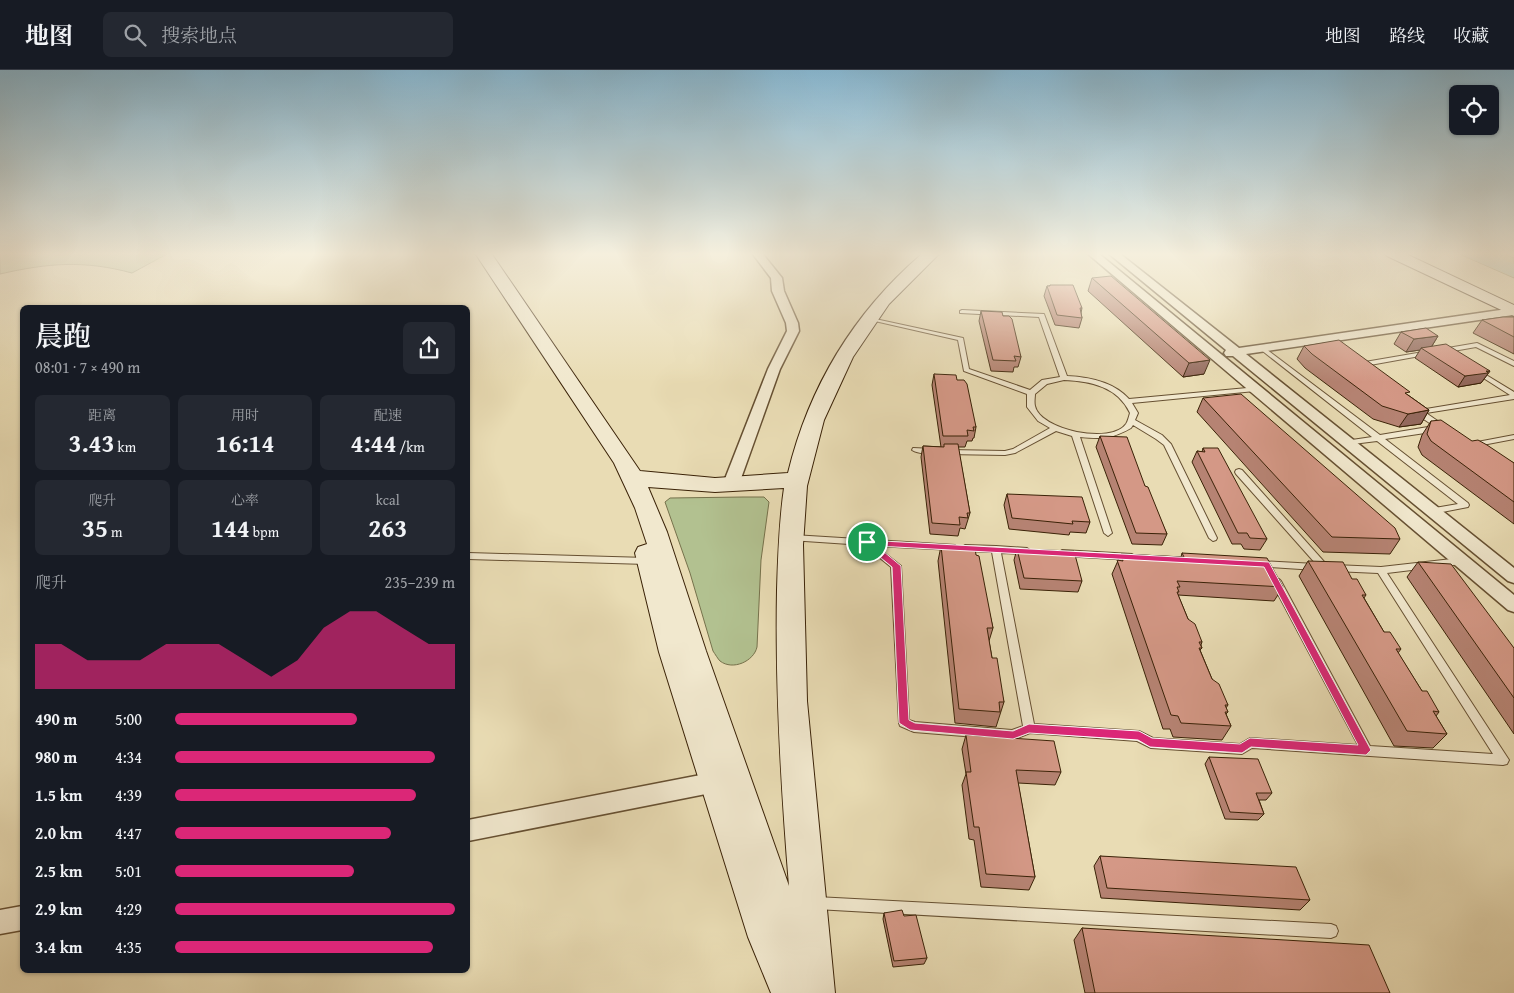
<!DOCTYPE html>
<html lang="zh">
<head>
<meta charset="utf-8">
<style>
	body { margin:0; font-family:"Gentium Book Plus","Noto Serif SC",serif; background:#242831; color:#f1f3f6; height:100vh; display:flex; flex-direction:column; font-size:19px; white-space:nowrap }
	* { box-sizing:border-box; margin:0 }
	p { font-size:16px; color:#9ea1a6 }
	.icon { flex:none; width:28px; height:28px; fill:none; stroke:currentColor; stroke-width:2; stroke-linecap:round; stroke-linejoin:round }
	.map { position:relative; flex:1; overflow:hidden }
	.drawer { position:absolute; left:20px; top:235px; width:450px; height:668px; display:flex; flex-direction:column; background:#171b24; border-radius:8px; box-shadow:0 1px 4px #0004 }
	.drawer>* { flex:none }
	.fabs { position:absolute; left:1449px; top:15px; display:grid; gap:10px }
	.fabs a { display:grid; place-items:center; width:50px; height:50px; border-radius:8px; background:#171b24; box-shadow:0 1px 4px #0004; font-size:25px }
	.pin { position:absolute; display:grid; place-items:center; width:42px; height:42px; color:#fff; margin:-21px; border:2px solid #fff; border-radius:50%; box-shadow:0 1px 5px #0007 }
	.round { display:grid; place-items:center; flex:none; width:52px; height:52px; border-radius:8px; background:#242831 }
	.summary { display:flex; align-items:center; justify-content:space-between; height:85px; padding:0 15px }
	h1 { font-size:28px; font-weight:600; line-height:38px }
	.figures { display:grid; grid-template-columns:repeat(3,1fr); gap:8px; height:85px; padding:5px 15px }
	.figures div { display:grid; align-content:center; border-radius:8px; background:#242831; text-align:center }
	.figures b { font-size:25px; font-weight:600 }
	.figures small { font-size:14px; font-weight:400 }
	.figures p { font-size:14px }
	.chart { height:140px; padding:10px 15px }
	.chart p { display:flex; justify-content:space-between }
	.chart svg { width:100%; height:90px; margin-top:5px; fill:#db2777; opacity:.7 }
	ul { padding:0 15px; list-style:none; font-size:16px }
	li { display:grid; grid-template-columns:80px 60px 1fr; align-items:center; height:38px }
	li i { height:12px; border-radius:6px; background:#db2777 }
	header { display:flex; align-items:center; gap:30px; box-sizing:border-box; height:70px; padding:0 25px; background:#171b24; border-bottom:1px solid #363941 }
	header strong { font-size:24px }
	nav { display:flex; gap:28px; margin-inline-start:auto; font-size:18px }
	.search { width:350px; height:45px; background:#242831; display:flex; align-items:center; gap:12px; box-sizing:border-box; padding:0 18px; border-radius:8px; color:#9ea1a6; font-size:19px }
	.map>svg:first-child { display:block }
	.green { fill:#b2c190; stroke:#76724c }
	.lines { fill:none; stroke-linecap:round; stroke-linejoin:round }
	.river { fill:#97bbaf; fill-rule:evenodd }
	.lane-casing { stroke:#665032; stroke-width:2 }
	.street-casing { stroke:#665032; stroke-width:3 }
	.secondary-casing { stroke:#3a2207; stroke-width:2 }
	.lane { fill:#f1e8ce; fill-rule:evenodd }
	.street { fill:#f1e8ce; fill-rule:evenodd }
	.secondary { fill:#f1e8ce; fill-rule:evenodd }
	.wall { fill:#b68373; stroke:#3a2207 }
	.shaded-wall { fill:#946a5e; stroke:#3a2207 }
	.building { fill:#d49886; stroke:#3a2207 }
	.route { fill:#db2777; stroke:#fff; fill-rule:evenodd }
</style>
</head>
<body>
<header>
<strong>地图</strong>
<div class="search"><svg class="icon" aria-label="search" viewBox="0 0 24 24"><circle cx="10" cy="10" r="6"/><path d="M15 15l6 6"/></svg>搜索地点</div>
<nav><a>地图</a><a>路线</a><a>收藏</a></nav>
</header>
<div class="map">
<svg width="1514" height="923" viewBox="0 0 1514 923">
	<rect width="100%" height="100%" fill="#e9dcb4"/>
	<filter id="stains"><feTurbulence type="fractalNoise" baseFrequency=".004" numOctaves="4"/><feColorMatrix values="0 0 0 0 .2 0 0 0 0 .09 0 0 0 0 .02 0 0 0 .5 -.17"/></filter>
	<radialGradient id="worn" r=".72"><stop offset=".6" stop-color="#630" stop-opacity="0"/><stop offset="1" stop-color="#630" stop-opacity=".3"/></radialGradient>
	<path class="green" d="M0,183h149l18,1 -35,19c-48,-13 -84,-10 -132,1z
		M1457,183h45l12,5v20z
		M743,427h21l5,5 -8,58 -4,87c-3,14 -24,24 -37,14 -2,-2 -5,-7 -7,-10l-23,-78 -25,-71 5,-4z"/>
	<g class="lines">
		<path class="river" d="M1465,183h24l25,11v13l-47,-20z"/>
		<g class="lane-casing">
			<path id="lane" d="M962,240l82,4 23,62c22,1 47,6 62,23l129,-12v4h-3l-123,12 6,10 -3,7 27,15 9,9 46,94 -1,2 -3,1 -4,-3 -45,-93 -8,-6 -23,-14 -2,3c-19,11 -29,11 -51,9l32,96 -4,3 -4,-3 -32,-97 -16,-5 -41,22 -10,2 -59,-1 -1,-2 1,-2h3l56,1 8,-2 37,-21 -12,-7 -11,-14v-13l-63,-23 -6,-31 -92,-21v-2l97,21 6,31 61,21 12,-10 18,-3 -21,-60 -79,-4v-2zM1064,310c27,1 54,7 66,33 -1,3 -2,8 -4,11 -15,21 -86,6 -91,-18 -1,-4 0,-9 0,-12l12,-10z
				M1477,273l37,18v5l-38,-19 -34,6 -3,-2 3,-2z
				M1262,276l118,89 54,-9 -21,-14v-4l7,2 90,-15 -36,-23v-2h4l36,22v7l-88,14 19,13 1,2 -1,2 -60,9 83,64 1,2 -1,2 -36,7 -3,-1 -1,-2 1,-2 29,-5 -81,-63 -32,4 -1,-2 1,-2 27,-4 -112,-88v-2z
				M1429,281l3,2 -1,1 -72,13 -3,-2 3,-2z
				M1514,365v4l-42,8 -4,-2 4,-2z
				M913,378l21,1 4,2c-6,4 -20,3 -26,-1z
				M1239,399l3,1 85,95 2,2 -2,2 -3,1 -4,-2 -4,2 -60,-4 -2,-2 5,-3 57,3 -80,-90 -1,-2 1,-2z
				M793,465l162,10 1,2 -1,2 -3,1 -76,-4 25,20 8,154 6,2 97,8 11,-4 -31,-174 -27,-1 -4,-3 4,-3 31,1 31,2 4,3 -4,3 -26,-1 33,171 105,7 14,7 87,6 10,-6 108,7 -87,-164 2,-2h6l2,2 89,165 123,8 -115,-181 -44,-2 -3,-1 -2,-2 2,-2 3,-1 47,2 80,-9 3,1 2,2 -2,2 -3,1 -74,9 122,187 -2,4 -4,1 -251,-17 -10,6 -91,-6 -14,-7 -107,-8 -17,7 -99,-8 -14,-6 -1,-3 -8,-156 -27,-22 -74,-5 -1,-2 1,-2z
				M1062,480l70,4 5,3 -5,3 -70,-4 -4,-3z
				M468,483l179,5 5,3 -5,3 -179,-5z
				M816,827l515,27 5,2 2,5 -2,5 -5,2 -515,-29 -5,-1 -1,-5 1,-5z"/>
		</g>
		<g class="street-casing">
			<path id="street" d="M752,183h10l20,25 2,13 14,32 1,8 -19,38 -41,115 -8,5 -8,-5 45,-115 19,-38 -1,-8 -14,-32 -1,-13z
				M1087,183h11l416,342v17l-6,-2z
				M1108,183h11l120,95 275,-40 -1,7 -267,39 268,214v15l-6,-2 -275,-225h-7l-2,-3 2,-3z
				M716,702l8,3 3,7 -3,7 -8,3 -248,49v-21z
				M22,836v24l-22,4v-24z"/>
		</g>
		<g class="secondary-casing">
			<path id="secondary" d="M475,183h16l149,218 75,7 73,-5c21,-87 67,-162 135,-220h17l-51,51 -36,53 -29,63 -17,66 -4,59 4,156 28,292h-64l-23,-56 -89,-285 -24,-99 3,-6 9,-3 -12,-36 -21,-45zM648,417l67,5 69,-4c-5,34 -6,68 -7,102 -2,99 4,197 12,296l-83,-235 -39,-119z
				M1384,183h20l110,52v11l-127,-60z"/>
		</g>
		<use href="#lane" class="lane"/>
		<use href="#street" class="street"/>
		<use href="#secondary" class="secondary"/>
	</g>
	<path class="wall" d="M1092,208l112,96 -21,3 -95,-86z
		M1050,215l32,23 -1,5 1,5 -3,10 -24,-3 -11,-29 3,-10h2z
		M981,241l22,5 18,41 -3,10h-4l-1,5 -22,-1 -12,-50z
		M1514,247v37l-41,-21 9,-13z
		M1401,262l37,4 -6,10 58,25 -9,12 -23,4 -43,-29 5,-8 -14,2 -12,-8z
		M1304,276l104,49 21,15 -8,14 -22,3 -26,-8 -68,-51 -8,-9z
		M934,304l23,6 19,47 -2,11h-1l-1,3h-5l-2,6h-7l12,66 -5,16 -5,-1 -2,8 -28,-2 -9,-77 2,-11 18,1 -9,-62z
		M1203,328l197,141 -10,15 -67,-2 -126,-140z
		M1431,351l83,42v61l-92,-69 -4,-8 4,-12z
		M1100,366l45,50 22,48 -5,11 -30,-1 -36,-97z
		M1203,378l64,91 -7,11 -16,-1 -3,-5h-9l-40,-82 5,-11 5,1z
		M1007,424l83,28 -4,11 -16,-1 -1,3 -60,-6 -5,-24z
		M941,476l35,9 17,73 -4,13 3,17 12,44 -8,25 -41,-4 -17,-162z
		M1017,479l65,32 -4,11 -58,-3 -6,-29z
		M1182,483l101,34 -9,14 -96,-6 10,24 14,23 -1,3 1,3 -2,2 12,29 16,26 -2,3 2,4 -2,2 5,12 -9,14 -49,-3 -3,-8h-7l-51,-155 9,-20 60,3z
		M1308,491l44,18 14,16 -2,3 20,34 17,17 -3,4 24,38 17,21 -3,4 11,18 -14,14 -39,-2 -95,-170z
		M1418,492l96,86v86l-107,-157z
		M966,665l95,37 -6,13 -37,-2 17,94 -6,13 -48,-3 -7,-47 -5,-1 -7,-54 4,-11 -4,-25z
		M1209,687l63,36 -6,7h-7l5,14 -6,6 -33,-1 -20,-55z
		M1100,786l210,44 -10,10 -199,-12 -7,-32z
		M884,843l20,3 23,42 -3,6 -31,3 -10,-48z
		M1082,858l308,65h-305l-11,-53z"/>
	<path class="shaded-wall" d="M1438,266l-8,13 -9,-1 -1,2 -14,2 8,-13z
		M1210,290l-6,14 -21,3 6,-14z
		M1490,301l-9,12 -23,4 7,-11z
		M1429,340l-8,14 -22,3 9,-13z"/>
	<path class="building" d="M1111,206l99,84 -21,3 -97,-85z
		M1050,215h23l9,23h-2l2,10 -25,-3 -10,-29h3z
		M981,241l21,1 1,4h6l3,3 9,38 -7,-1 2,5 -23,-1z
		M1503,247h11v20l-32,-17z
		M1426,258l12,8 -24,3 -13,-7z
		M1339,270l71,52 -5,1 24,17 -21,4 -26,-8 -70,-52 -8,-8z
		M1446,274l44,27h-4l2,2 -23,3 -44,-28z
		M934,304l22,1 1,5h7l3,4 9,43h-3l1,4 -7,-1 1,6h-25z
		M1241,324l154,134 5,11 -68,-2 -129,-139z
		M1441,350l31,21 6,-1 9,5 27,18v39l-83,-61 -4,-7 4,-13z
		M1100,366l27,1 18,49 3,1 19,47 -31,-1z
		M944,374h14l12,69h-3l1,5 -9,-1 1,8 -28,-2 -9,-77 21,1z
		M1203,378h15l49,91 -17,-1 -3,-5h-9l-41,-82 8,1z
		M1007,424l75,3 8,25 -18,-1 1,3 -61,-6z
		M941,476l34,2 1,7 3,1 14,72h-6l5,30h5l7,44h-5l1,10 -41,-3z
		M1017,479l57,2 8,30 -58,-3z
		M1182,483l85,5 16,29 -106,-6 3,6h-3l2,5h-2l11,27 7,5 7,18h-3l3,6h-3l13,31 7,5 9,21h-3l3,7h-3l6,14 -50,-3 -3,-7 -7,-1 -54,-155 6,1 -2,-7 63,3z
		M1308,491l35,1 9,17h5l9,16h-4l22,37h6l11,17h-5l26,42h5l12,21 -6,-1 14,23 -40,-3z
		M1418,492l33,2 63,84v50z
		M966,665l88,6 7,31 -45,-2 19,107 -49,-3 -7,-47h-5l-8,-55h5z
		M1209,687l49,2 14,34h-16l8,21 -34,-2z
		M1100,786l196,11 14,33 -203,-12z
		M902,840l2,6 12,-1 11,43 -33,3 -10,-48z
		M1082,858l287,17 21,48h-295z"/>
	<linearGradient id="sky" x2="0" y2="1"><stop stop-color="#87b7d1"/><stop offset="0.59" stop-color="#f5efdd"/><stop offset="1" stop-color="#f5efdd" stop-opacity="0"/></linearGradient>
	<rect width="1514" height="312" fill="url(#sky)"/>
	<path class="route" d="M864,470l405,22 102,188 -5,5 -115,-8 -9,6 -92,-6 -12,-7 -109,-7 -16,6 -103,-9 -11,-7 -7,-156 -28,-23zM877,476l387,21 94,178 -108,-7 -10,6 -88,-6 -13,-7 -110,-7 -16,7 -98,-8 -6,-3 -8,-154z"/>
	<rect width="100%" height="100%" filter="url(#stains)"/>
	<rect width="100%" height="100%" fill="url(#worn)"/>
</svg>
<div class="fabs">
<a><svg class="icon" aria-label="locate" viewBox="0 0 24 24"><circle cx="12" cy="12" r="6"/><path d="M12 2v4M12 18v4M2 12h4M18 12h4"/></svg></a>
</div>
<div class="pin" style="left:867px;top:472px;background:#1e9e55"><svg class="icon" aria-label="arrive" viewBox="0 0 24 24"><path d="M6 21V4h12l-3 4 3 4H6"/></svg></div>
<section class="drawer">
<div class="summary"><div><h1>晨跑</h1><p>08:01 · 7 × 490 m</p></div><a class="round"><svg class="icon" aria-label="share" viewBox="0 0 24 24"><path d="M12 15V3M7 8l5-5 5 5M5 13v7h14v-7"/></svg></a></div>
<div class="figures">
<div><p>距离</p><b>3.43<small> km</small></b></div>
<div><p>用时</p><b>16:14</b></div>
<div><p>配速</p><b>4:44<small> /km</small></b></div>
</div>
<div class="figures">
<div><p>爬升</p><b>35<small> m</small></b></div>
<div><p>心率</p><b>144<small> bpm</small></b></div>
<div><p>kcal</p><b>263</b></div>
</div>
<div class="chart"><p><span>爬升</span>235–239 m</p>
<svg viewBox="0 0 160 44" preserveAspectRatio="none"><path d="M0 44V22L10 22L20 30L30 30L40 30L50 22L60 22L70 22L80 30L90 38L100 30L110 14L120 6L130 6L140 14L150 22L160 22V44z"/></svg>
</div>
<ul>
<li><b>490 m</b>5:00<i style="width:65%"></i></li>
<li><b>980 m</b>4:34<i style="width:93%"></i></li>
<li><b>1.5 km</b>4:39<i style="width:86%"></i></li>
<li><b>2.0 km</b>4:47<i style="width:77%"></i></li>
<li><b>2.5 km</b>5:01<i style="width:64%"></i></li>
<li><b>2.9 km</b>4:29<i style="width:100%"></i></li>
<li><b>3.4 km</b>4:35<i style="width:92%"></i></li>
</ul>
</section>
</div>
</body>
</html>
